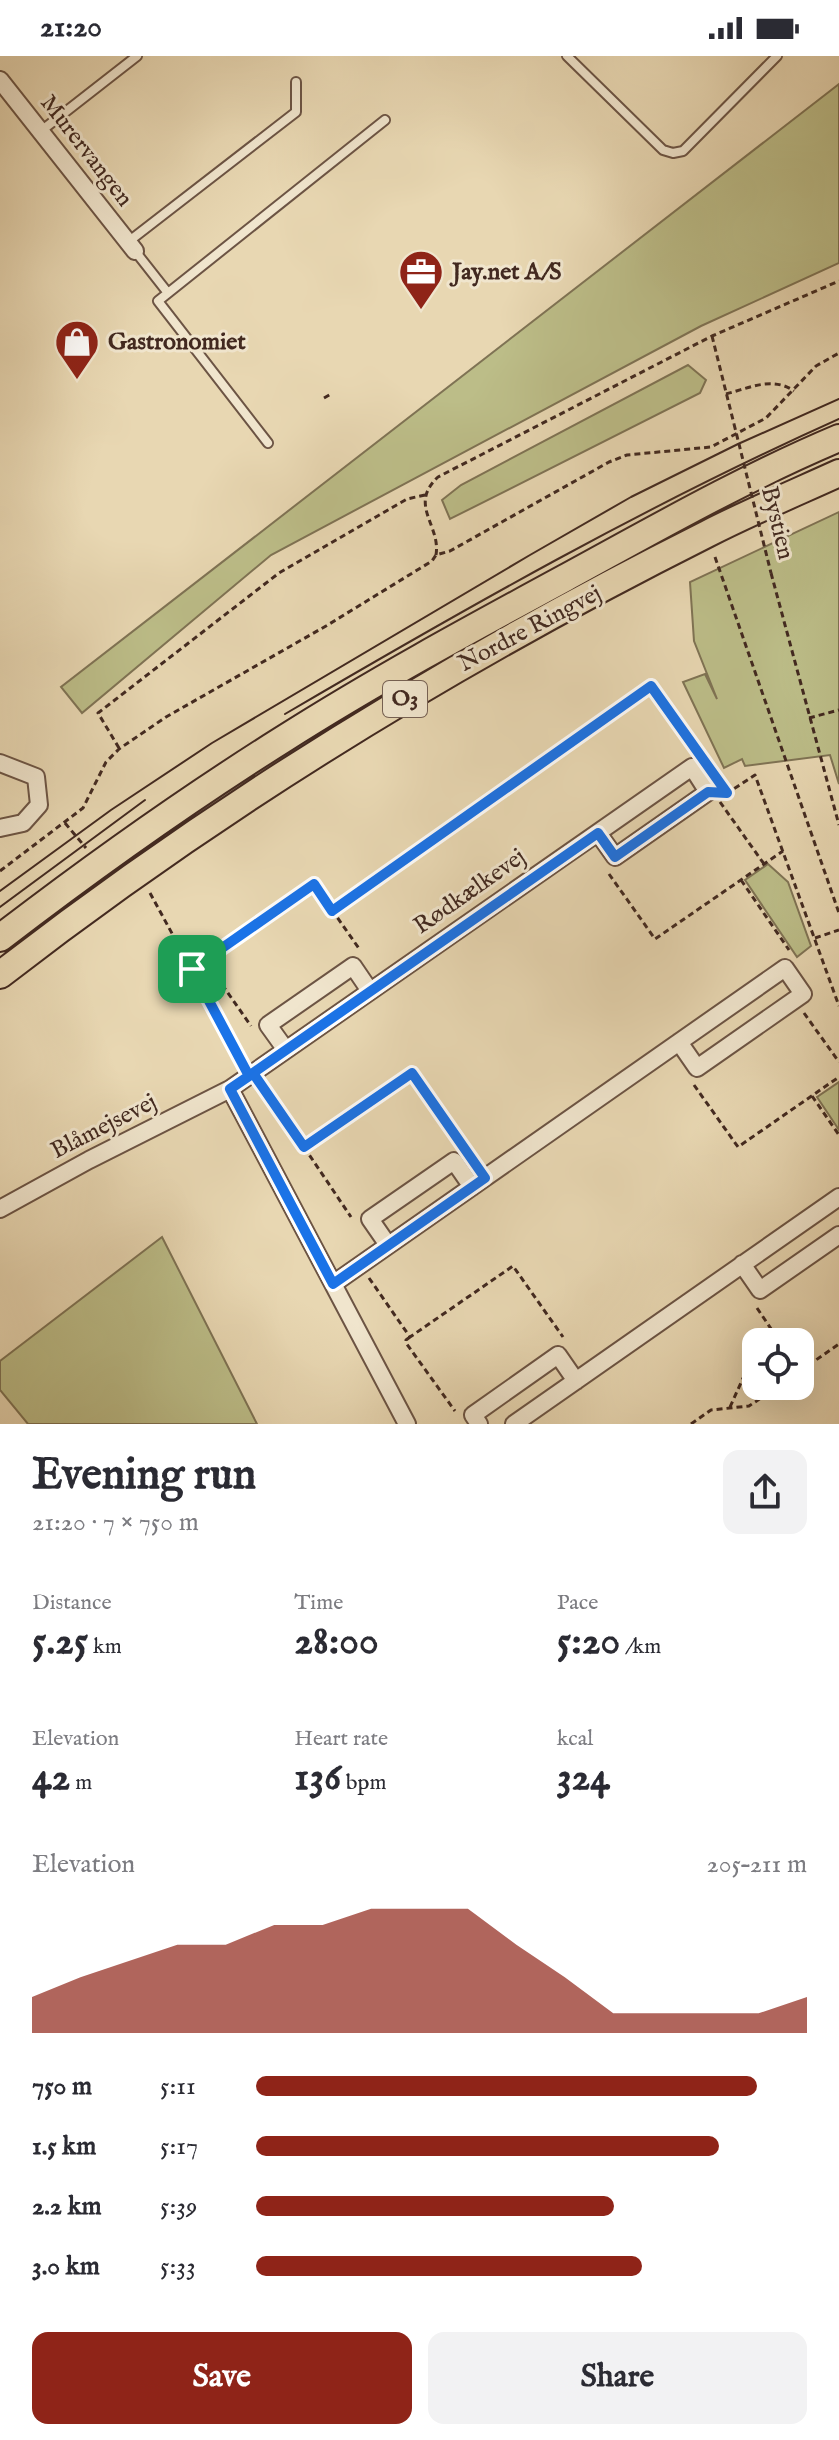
<!DOCTYPE html>
<html lang="en">
<head>
<meta charset="utf-8">
<style>
	body { margin:0; font-family:"IM FELL English",serif; background:#f2f2f3; color:#2b2b33; height:100vh; display:flex; flex-direction:column; font-size:30px; white-space:nowrap }
	* { box-sizing:border-box; margin:0 }
	p { font-size:26px; color:#7c7c81 }
	.icon { flex:none; width:44px; height:44px; fill:none; stroke:currentColor; stroke-width:2; stroke-linecap:round; stroke-linejoin:round }
	.map { position:relative; height:1368px; overflow:hidden }
	.drawer { display:flex; flex-direction:column; background:#fff; flex:1 }
	.drawer>* { flex:none }
	.controls { position:absolute; left:742px; top:1272px; display:grid; gap:16px }
	.controls a { display:grid; place-items:center; width:72px; height:72px; border-radius:16px; background:#fff; box-shadow:0 8px 32px #0002; font-size:40px }
	.pin { position:absolute; display:grid; place-items:center; width:68px; height:68px; color:#fff; margin:-34px; border-radius:16px; box-shadow:0 4px 12px #0006 }
	.round { display:grid; place-items:center; flex:none; width:84px; height:84px; border-radius:16px; background:#f2f2f3 }
	.head { display:flex; align-items:center; justify-content:space-between; height:136px; padding:0 32px }
	h1 { font-size:44px; font-weight:800; line-height:60px }
	.metrics { display:grid; grid-template-columns:repeat(3,1fr); gap:12px; height:136px; padding:8px 32px }
	.metrics div { display:grid; align-content:center }
	.metrics b { font-size:40px; font-weight:800 }
	.metrics small { font-size:22px; font-weight:400 }
	.metrics p { font-size:22px }
	.chart { height:224px; padding:16px 32px }
	.chart p { display:flex; justify-content:space-between }
	.chart svg { width:100%; height:144px; margin-top:8px; fill:#8f2418; opacity:.7 }
	.action { display:flex; gap:16px; margin-top:auto; padding:16px 32px }
	.action a { flex:1; height:92px; border-radius:16px; background:#8f2418; color:#fff; font-size:32px; font-weight:800; line-height:92px; text-align:center }
	.action a+a { background:#f2f2f3; color:#2b2b33 }
	ul { padding:0 32px; list-style:none; font-size:26px }
	li { display:grid; grid-template-columns:128px 96px 1fr; align-items:center; height:60px }
	li i { height:20px; border-radius:10px; background:#8f2418 }
	.status { display:flex; justify-content:space-between; align-items:center; height:56px; padding:0 40px; background:#fff; direction:ltr }
	.status svg { height:22px; fill:currentColor }
	.map>svg:first-child { display:block }
	.green { fill:#bcbd88; stroke:#7f7354; stroke-width:2 }
	.lines { fill:none; stroke-linecap:round; stroke-linejoin:round }
	.lane-casing { stroke:#6c5444; stroke-width:12 }
	.street-casing { stroke:#6c5444; stroke-width:20 }
	.primary-casing { stroke:#422920; stroke-width:30 }
	.path { stroke:#422920; stroke-width:3; stroke-dasharray:6 4; stroke-linecap:butt }
	.lane { stroke:#f0e5cd; stroke-width:8 }
	.street { stroke:#f0e5cd; stroke-width:16 }
	.primary { stroke:#e8d7b2; stroke-width:26 }
	.tram { stroke:#422920; stroke-width:2 }
	.path-bridge { stroke:#422920; stroke-width:3; stroke-dasharray:6 4; stroke-linecap:butt }
	.route-casing { stroke:#fff; stroke-width:16 }
	.route { stroke:#1a73e8; stroke-width:10 }
	.labels { text-anchor:middle; dominant-baseline:central; stroke-width:6; stroke-linejoin:round; paint-order:stroke }
	.shield { fill:#f0e5cd; stroke:#766154; stroke-width:2 }
	.shield-label { font-size:22px; font-weight:bold; fill:#422920 }
	.street-label { font-size:24px; fill:#422920; stroke:#f0e5cd }
	.poi-label { font-size:24px; font-weight:bold; fill:#422920; stroke:#f0e5cd; text-anchor:start }
</style>
</head>
<body>
<div class="status"><b>21:20</b><svg viewBox="0 0 49 12"><path d="M0 12V9h3v3zM5 12V6h3v6zM10 12V3h3v9zM15 12V0h3v12zM26 1h20v11H26zM47 4h2v5h-2z"/></svg></div>
<div class="map">
<svg width="839" height="1368" viewBox="0 0 839 1368">
	<rect width="100%" height="100%" fill="#e8d7b2"/>
	<filter id="stains"><feTurbulence type="fractalNoise" baseFrequency=".0025" numOctaves="4"/><feColorMatrix values="0 0 0 0 .2 0 0 0 0 .09 0 0 0 0 .02 0 0 0 .5 -.17"/></filter>
	<radialGradient id="worn" r=".72"><stop offset=".6" stop-color="#630" stop-opacity="0"/><stop offset="1" stop-color="#630" stop-opacity=".3"/></radialGradient>
	<path class="green" d="M839,28v179l-138,63 -430,229 -189,158 -21,-26z
		M688,309l18,15 -6,13 -250,126 -8,-19 19,-15z
		M839,456v272l-9,-29 -85,11 -3,-7 -18,9 -41,-86 22,-8 12,25 -23,-58 -4,-59z
		M768,808l20,18 23,64 -14,11 -52,-77z
		M839,1026v48l-22,-33z
		M162,1181l95,187h-229l-28,-34v-29z"/>
	<g class="lines">
		<g class="lane-casing">
			<path id="lane" d="M567,0l96,94 10,3 10,-2 94,-95
				M41,75l96,-75
				M128,186l168,-130v-30
				M135,195l33,42
				M268,387l-110,-142 227,-181"/>
		</g>
		<g class="street-casing">
			<path id="street" d="M0,24l135,171
				M0,707l36,14 3,28 -16,18 -23,5
				M286,994l-18,-25 85,-59 17,25
				M230,1033l177,335
				M0,1153l89,-49 141,-71 462,-322 16,25 -93,65 -17,-24
				M388,1189l-18,-26 84,-58 18,26
				M742,1208l18,26 79,-55
				M333,1228c150,-106 301,-211 452,-316l18,26 -106,74 -18,-26
				M479,1368l-6,-9 85,-60 18,26
				M514,1368l325,-227"/>
		</g>
		<g class="primary-casing">
			<path id="primary" d="M0,882c91,-70 185,-137 282,-198 91,-58 187,-110 283,-162 90,-49 179,-100 274,-140
				M0,919c220,-171 458,-316 707,-441 43,-22 88,-41 132,-61"/>
		</g>
		<path class="path" d="M712,280l22,88
			M726,338c23,-6 47,-18 68,-3
			M324,342l7,-4
			M436,499c5,-30 -28,-50 2,-78l274,-141 127,-55
			M715,501l124,356
			M771,517l68,252
			M809,662l30,-8
			M119,692l-21,-35 181,-140 128,-74 18,-4
			M726,738l29,-19 84,231
			M720,746l44,62
			M65,767l21,25
			M0,815l83,-63 23,-46 13,-13 47,-32 160,-91 106,-65 4,-6 14,-4 159,-89 18,-7 84,-8 55,-29 50,-52 23,-13
			M609,818l46,65 128,-88
			M741,824l48,70
			M150,837l92,169
			M332,855l319,-225 46,65
			M815,882l24,-8
			M205,904l46,66
			M192,913l122,-85 46,66
			M804,957l35,49
			M694,1029l44,62 101,-70
			M262,1030l42,61 108,-74 50,72
			M812,1040l27,39
			M304,1091l47,70
			M369,1222l41,59 103,-71 50,71
			M757,1252l23,34
			M410,1281l-4,3v3l49,68
			M800,1315l39,-27
			M730,1351l14,-31 4,-4h8
			M691,1368l20,-14 38,-4 30,-20"/>
		<use href="#lane" class="lane"/>
		<use href="#street" class="street"/>
		<use href="#primary" class="primary"/>
		<path class="tram" d="M285,658c181,-106 362,-209 554,-295
			M0,835l111,-81 101,-67 318,-188 101,-58 107,-53 101,-45
			M0,851l145,-107"/>
		<path class="path-bridge" d="M734,368l37,149"/>
	</g>
	<g class="lines">
		<g class="route-casing">
			<path id="route" d="M651,630l76,107 -19,-1 -93,65 -17,-24 -345,240 51,74 108,-74 73,105 -152,106 -103,-195 19,-13 -57,-107 122,-85 18,27z"/>
		</g>
		<use href="#route" class="route"/>
	</g>
	<defs>
		<g id="office-pin" transform="scale(2.3)"><path d="M0 17L-7.5 6A9.5 9.5 0 1 1 7.5 6Z" fill="#8f2418" stroke="#f0e5cd"/><path d="M-6-3h4V-5.5h4V-3h4V5H-6ZM-1-4.5V-3h2v-1.5ZM-6 0V1H6V0Z" fill="#fff"/></g>
		<g id="shop-pin" transform="scale(2.3)"><path d="M0 17L-7.5 6A9.5 9.5 0 1 1 7.5 6Z" fill="#8f2418" stroke="#f0e5cd"/><path d="M-5-2.5h2.3a2.7 3.5 0 0 1 5.4 0H5L5.5 6h-11ZM-1.5-2.5h3a1.5 2.3 0 0 0-3 0Z" fill="#fff"/></g>
	</defs>
	<g fill-rule="evenodd">
		<use href="#office-pin" x="421" y="216"/>
		<use href="#shop-pin" x="77" y="286"/>
	</g>
	<g class="labels">
		<rect class="shield" x="383" y="625" width="44" height="36" rx="6"/>
		<g class="shield-label">
			<text x="405" y="643">O3</text>
		</g>
		<g class="street-label">
			<text transform="translate(86 95) rotate(52)">Murervangen</text>
			<text transform="translate(777 467) rotate(76)">Bystien</text>
			<text transform="translate(530 573) rotate(-28)">Nordre Ringvej</text>
			<text transform="translate(470 836) rotate(-35)">Rødkælkevej</text>
			<text transform="translate(104 1071) rotate(-27)">Blåmejsevej</text>
		</g>
		<g class="poi-label">
			<text x="452" y="216">Jay.net A/S</text>
			<text x="108" y="286">Gastronomiet</text>
		</g>
	</g>
	<rect width="100%" height="100%" filter="url(#stains)"/>
	<rect width="100%" height="100%" fill="url(#worn)"/>
</svg>
<div class="controls">
<a><svg class="icon" aria-label="locate" viewBox="0 0 24 24"><circle cx="12" cy="12" r="6"/><path d="M12 2v4M12 18v4M2 12h4M18 12h4"/></svg></a>
</div>
<div class="pin" style="left:192px;top:913px;background:#1e9e55"><svg class="icon" aria-label="arrive" viewBox="0 0 24 24"><path d="M6 21V4h12l-3 4 3 4H6"/></svg></div>
</div>
<section class="drawer">
<div class="head"><div><h1>Evening run</h1><p>21:20 · 7 × 750 m</p></div><a class="round"><svg class="icon" aria-label="share" viewBox="0 0 24 24"><path d="M12 15V3M7 8l5-5 5 5M5 13v7h14v-7"/></svg></a></div>
<div class="metrics">
<div><p>Distance</p><b>5.25<small> km</small></b></div>
<div><p>Time</p><b>28:00</b></div>
<div><p>Pace</p><b>5:20<small> /km</small></b></div>
</div>
<div class="metrics">
<div><p>Elevation</p><b>42<small> m</small></b></div>
<div><p>Heart rate</p><b>136<small> bpm</small></b></div>
<div><p>kcal</p><b>324</b></div>
</div>
<div class="chart"><p><span>Elevation</span>205–211 m</p>
<svg viewBox="0 0 160 44" preserveAspectRatio="none"><path d="M0 44V33L10 27L20 22L30 17L40 17L50 11L60 11L70 6L80 6L90 6L100 17L110 27L120 38L130 38L140 38L150 38L160 33V44z"/></svg>
</div>
<ul>
<li><b>750 m</b>5:11<i style="width:91%"></i></li>
<li><b>1.5 km</b>5:17<i style="width:84%"></i></li>
<li><b>2.2 km</b>5:39<i style="width:65%"></i></li>
<li><b>3.0 km</b>5:33<i style="width:70%"></i></li>
</ul>
<div class="action"><a>Save</a><a>Share</a></div>
</section>
</body>
</html>
